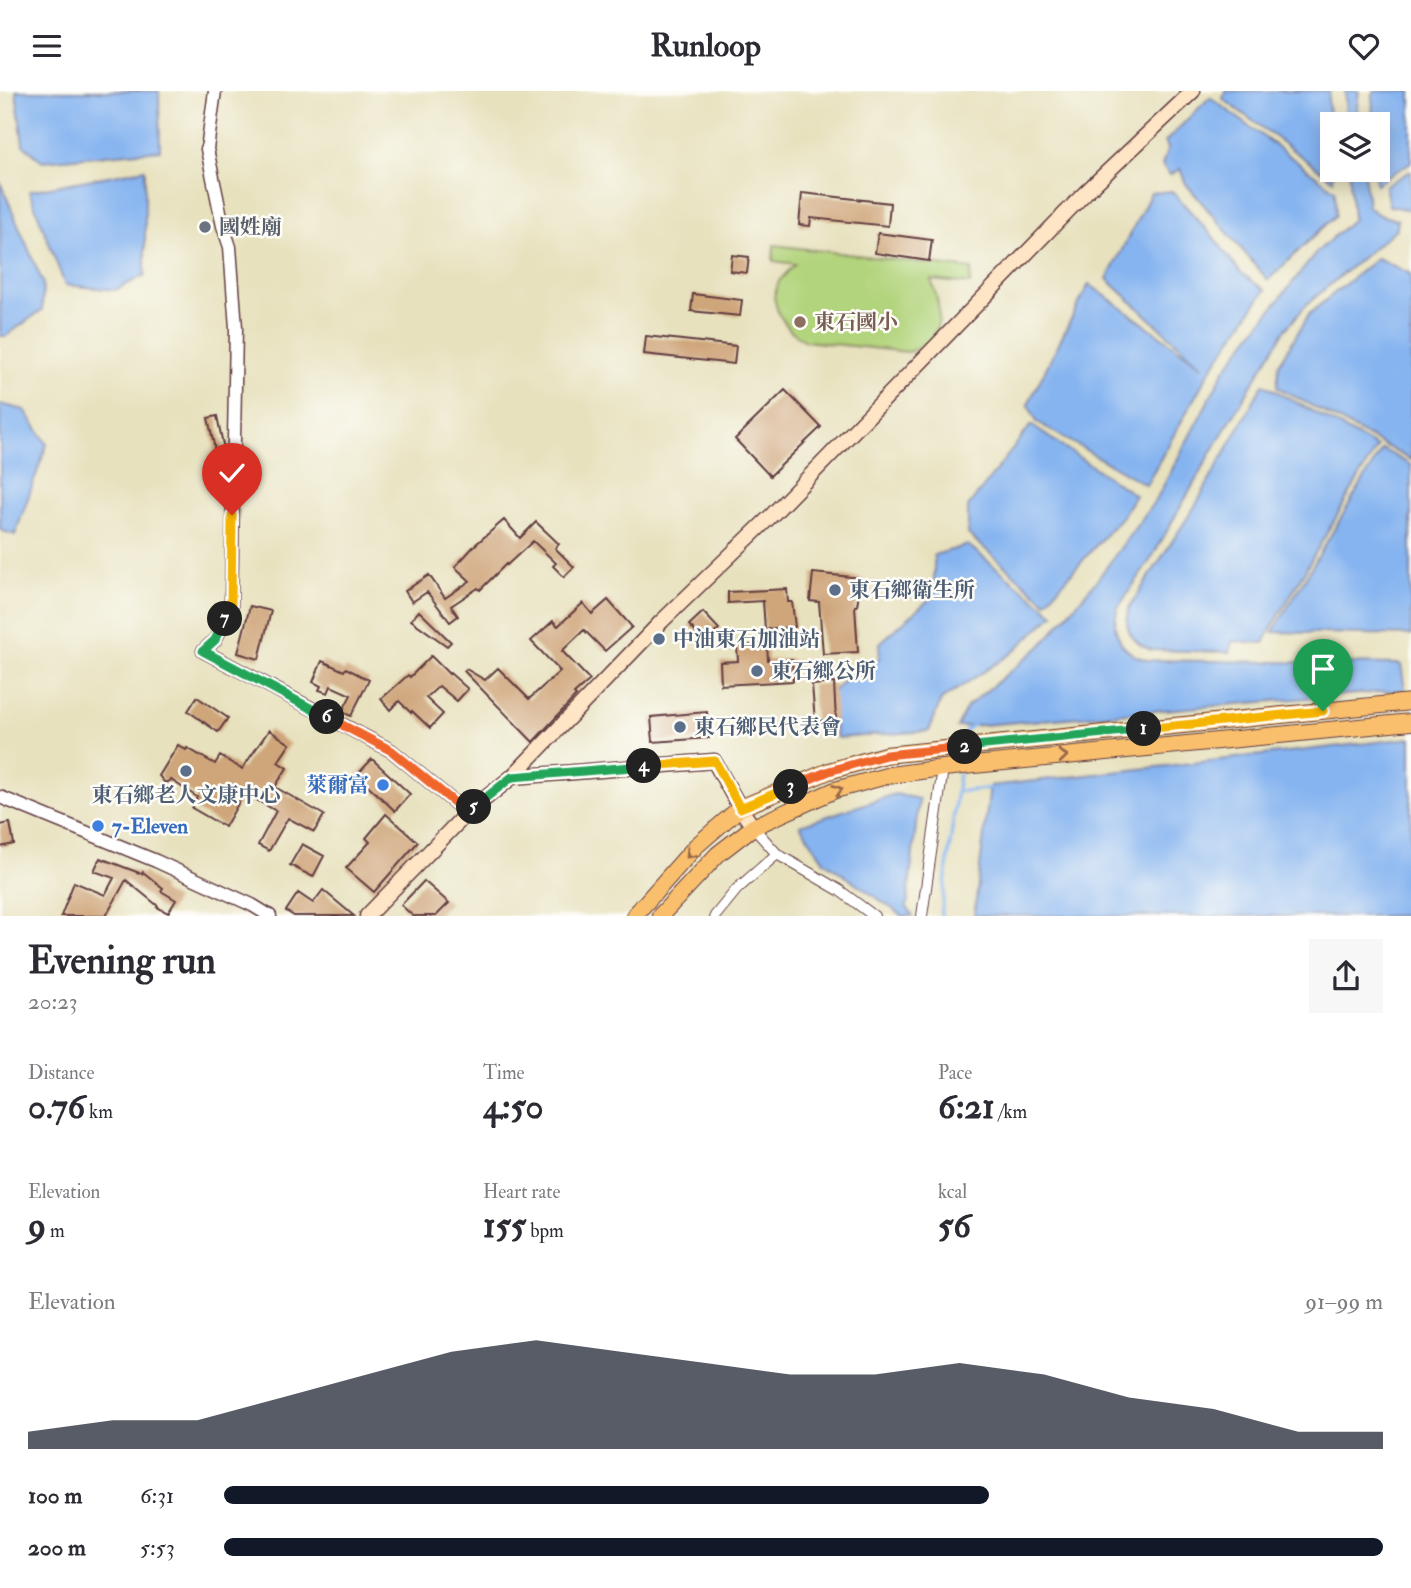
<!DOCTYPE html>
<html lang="en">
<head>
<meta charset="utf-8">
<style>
	body { margin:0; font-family:"IM FELL Double Pica","Noto Serif TC",serif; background:#f7f7f7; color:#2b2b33; height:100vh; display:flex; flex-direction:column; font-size:26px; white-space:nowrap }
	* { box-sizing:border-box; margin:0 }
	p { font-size:23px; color:#7c7c81 }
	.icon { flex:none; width:38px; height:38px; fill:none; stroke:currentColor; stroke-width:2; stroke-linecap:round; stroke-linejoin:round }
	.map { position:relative; height:825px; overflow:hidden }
	.details { display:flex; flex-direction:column; background:#fff; flex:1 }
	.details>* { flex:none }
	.buttons { position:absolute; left:1320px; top:21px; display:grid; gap:14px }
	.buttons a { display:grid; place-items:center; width:70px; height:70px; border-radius:0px; background:#fff; box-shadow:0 4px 18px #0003; font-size:35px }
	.pin { position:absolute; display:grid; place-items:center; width:60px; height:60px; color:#fff; margin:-72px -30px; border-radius:50% 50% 50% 0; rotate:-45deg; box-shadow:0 0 7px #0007 }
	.pin .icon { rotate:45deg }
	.km { position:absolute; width:35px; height:35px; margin:-18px; border-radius:50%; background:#222; color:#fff; font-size:19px; line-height:35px; text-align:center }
	.round { display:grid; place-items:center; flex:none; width:74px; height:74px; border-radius:0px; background:#f7f7f7 }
	.overview { display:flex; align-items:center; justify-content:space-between; height:119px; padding:0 28px }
	h1 { font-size:38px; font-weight:700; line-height:52px }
	.stats { display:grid; grid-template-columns:repeat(3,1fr); gap:10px; height:119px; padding:7px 28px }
	.stats div { display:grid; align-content:center }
	.stats b { font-size:35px; font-weight:700 }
	.stats small { font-size:19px; font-weight:400 }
	.stats p { font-size:19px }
	.chart { height:196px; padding:14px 28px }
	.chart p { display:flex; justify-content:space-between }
	.chart svg { width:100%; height:126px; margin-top:7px; fill:#111827; opacity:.7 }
	ul { padding:0 28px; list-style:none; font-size:23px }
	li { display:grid; grid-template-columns:112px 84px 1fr; align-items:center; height:52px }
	li i { height:18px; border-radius:9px; background:#111827 }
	header { display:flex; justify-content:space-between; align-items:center; height:91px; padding:0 28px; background:#fff; font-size:32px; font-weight:700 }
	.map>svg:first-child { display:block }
	.green { fill:#b2d47c; stroke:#7e7a54; stroke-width:2 }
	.water { fill:#85b4f0; stroke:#686a8e; stroke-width:2 }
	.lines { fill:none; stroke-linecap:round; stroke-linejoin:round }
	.stream { stroke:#85b4f0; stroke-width:3.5 }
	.building { fill:#cfa57a }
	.minor-casing { stroke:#623c41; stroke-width:12 }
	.tertiary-casing { stroke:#623c41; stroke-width:15 }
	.secondary-casing { stroke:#623c41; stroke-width:17 }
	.primary-casing { stroke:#623c41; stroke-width:18 }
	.minor { stroke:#fff; stroke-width:10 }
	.tertiary { stroke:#fff; stroke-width:12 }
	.secondary { stroke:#fde5c5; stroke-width:14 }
	.primary { stroke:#f9bf6d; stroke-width:16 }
	.oneway { stroke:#996749 }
	.split-1-casing { stroke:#fff; stroke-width:14 }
	.split-2-casing { stroke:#fff; stroke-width:14 }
	.split-3-casing { stroke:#fff; stroke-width:14 }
	.split-4-casing { stroke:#fff; stroke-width:14 }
	.split-5-casing { stroke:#fff; stroke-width:14 }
	.split-6-casing { stroke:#fff; stroke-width:14 }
	.split-7-casing { stroke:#fff; stroke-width:14 }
	.split-8-casing { stroke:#fff; stroke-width:14 }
	.split-1 { stroke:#f5b400; stroke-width:9 }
	.split-2 { stroke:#22a559; stroke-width:9 }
	.split-3 { stroke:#f0652b; stroke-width:9 }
	.split-4 { stroke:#f5b400; stroke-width:9 }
	.split-5 { stroke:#22a559; stroke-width:9 }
	.split-6 { stroke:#f0652b; stroke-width:9 }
	.split-7 { stroke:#22a559; stroke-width:9 }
	.split-8 { stroke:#f5b400; stroke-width:9 }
	.worship-dot { fill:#6b7280; stroke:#fdfcf7; stroke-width:2.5 }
	.education-dot { fill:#8d6e63; stroke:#fdfcf7; stroke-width:2.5 }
	.service-dot { fill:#5c6f8a; stroke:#fdfcf7; stroke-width:2.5 }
	.shop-dot { fill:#3f7fe0; stroke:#fdfcf7; stroke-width:2.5 }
	.labels { text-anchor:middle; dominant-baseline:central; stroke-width:5; stroke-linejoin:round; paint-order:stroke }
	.worship-label { font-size:21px; font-weight:bold; fill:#5b616d; stroke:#fdfcf7; text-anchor:start }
	.education-label { font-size:21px; font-weight:bold; fill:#785e54; stroke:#fdfcf7; text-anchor:start }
	.service-label { font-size:21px; font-weight:bold; fill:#4e5e75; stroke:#fdfcf7; text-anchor:start }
	.shop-label { font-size:21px; font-weight:bold; fill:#366cbe; stroke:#fdfcf7; text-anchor:end }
</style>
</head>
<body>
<header><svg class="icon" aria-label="menu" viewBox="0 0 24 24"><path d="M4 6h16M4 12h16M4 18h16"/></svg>Runloop<svg class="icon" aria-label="heart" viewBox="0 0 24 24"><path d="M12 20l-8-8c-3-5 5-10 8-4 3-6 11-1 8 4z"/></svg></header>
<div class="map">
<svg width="1411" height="825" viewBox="0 0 1411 825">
	<rect width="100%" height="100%" fill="#fdfcf7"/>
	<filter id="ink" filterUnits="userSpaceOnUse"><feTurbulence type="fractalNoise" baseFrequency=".0143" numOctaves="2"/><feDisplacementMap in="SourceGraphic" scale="14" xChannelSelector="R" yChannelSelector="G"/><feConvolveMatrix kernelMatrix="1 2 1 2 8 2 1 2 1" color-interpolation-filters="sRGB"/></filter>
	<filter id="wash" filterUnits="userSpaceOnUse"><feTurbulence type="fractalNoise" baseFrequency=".00686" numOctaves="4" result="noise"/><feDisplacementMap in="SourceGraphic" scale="28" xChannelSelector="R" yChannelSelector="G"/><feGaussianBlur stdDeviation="1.57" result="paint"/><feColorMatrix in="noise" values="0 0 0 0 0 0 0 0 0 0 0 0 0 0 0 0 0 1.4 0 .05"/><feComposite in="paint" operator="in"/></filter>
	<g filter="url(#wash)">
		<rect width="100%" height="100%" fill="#e7e1bd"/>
		<path class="green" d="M774,154l198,24 -2,15 -39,-4c12,31 15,60 -23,72l-103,-11 -15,-11 -12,-17 -4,-16 5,-16 16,-17 -22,-3z"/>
		<path class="water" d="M16,0h143l1,59 -118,11 -19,-16z
			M1225,0h105l-2,10 5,79 -110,-81z
			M1345,0h14l-2,16 2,17h-13z
			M1373,0h38v71l-35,22 -1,-14h2v-46h-5z
			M1210,6l125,93 1,25 -68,65 -82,-96 -6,-15 -10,6 -8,-10 6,-17 -3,-6z
			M145,78v106l-29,15 -51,-5 -36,-94z
			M1349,79h15l4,37 11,8 19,5 -1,8 -91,77 -21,25 -63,104 -71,125 -34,50 -2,15 1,7 6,14 11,10 14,5 254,4 4,26 -448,37 10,-20 74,-61 56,-66 60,-82 67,-127 26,-35 67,-84 36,-33z
			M1411,80v39l-22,-4 -4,-20z
			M0,91l43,101 -1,27 -36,26h-6z
			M1172,100l43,48 26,34 24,17 -56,82 -63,113 -109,-63 -9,-18 61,-120 113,82 -95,-87 44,-86z
			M1377,167l34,16v186l-134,-73 2,-23 30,-50z
			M1263,293l114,63 -106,182 -7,14 -32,-2 -2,11 -78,-2c-20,-6 -29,-22 -23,-42l68,-105z
			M0,313l25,6 22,34 -32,91 -15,-5z
			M1031,334l104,70 -12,20 -77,87 -78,-68v-27z
			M1382,358l29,16v170l-138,-3z
			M968,454l86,69 -42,39 -71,47 -12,31 -92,7 -9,-41 33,-35 18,-3 1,-16 54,-48v-40z
			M1411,647v178h-437l16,-130z
			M895,703l24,5 -12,108 6,9h-10l-79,-55 -24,-36z"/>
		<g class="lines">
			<path class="stream" d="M963,649l2,-9 10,-8
				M956,701l39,-4
				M941,825l18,-143"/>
		</g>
		<g id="blocks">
			<path class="building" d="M802,102l88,10 -2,23 -77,-8 -1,8 -11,-1z
				M878,142l54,7 -3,21 -54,-8z
				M732,164l17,2 -2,16 -17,-2z
				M693,203l49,6 -2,16 -49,-5z
				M646,245l90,10 -2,18 -90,-10z
				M785,299l36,37 -51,49 -35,-37z
				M217,325l8,38 -10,1 -1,-10 -6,-27z
				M504,429l16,18 16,-16 23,22 -4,4 19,19 -10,10 -11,-11 3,-3 -23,-22 -26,24 -1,-1 -26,26 -2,-2 -27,18 7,10 -8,6 -23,-30 -15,10 -7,-11 24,-16 16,23 25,-17 -15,-14 20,-22z
				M813,482l48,5 -4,28h-2l3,46 -35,2 -4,-52 -9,-1z
				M787,498l1,13h4l3,25 -30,2 -2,-28 -35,2v-11z
				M608,509l24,27 -27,24 -21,-21 -22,21 28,29 -16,14 2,2 -43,46 -69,-71 2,-2 19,11 13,-12 31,31 31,-28 -29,-30 22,-20 5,5 25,-23 9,11z
				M250,515l21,5 -12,48 -21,-6z
				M419,520l32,31 -4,4 -36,-26z
				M703,521l16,17 -14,13 -16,-17z
				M767,553l1,16 24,-1 1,22 -72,4 -1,-23 18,-1 -1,-15z
				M431,565l18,18 1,-1 18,16 -11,12 -18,-15 -13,12 17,16 -13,14 -18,-17 -1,2 -12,-12 -9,9 -9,-11 27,-24 2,2z
				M322,570l22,10 2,-3 23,12 -18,36 -9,-4 9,-17 -20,-9 -3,7 -9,-3 2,-4 -8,-4z
				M834,592l2,37 -21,1 -3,-36z
				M197,606l31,21 -10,14 -30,-21z
				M707,621l2,26 -56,4 -2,-25z
				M269,639l21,14 -12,18 9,6 -12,19 49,28 -10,17 -26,-14 -19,33 -11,-6 18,-34 -32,-18 -19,34 -33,-19 5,-11 -26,-17 -6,3 -6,-7 19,-31 8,5 1,-2 28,16 5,-8 22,13z
				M372,668l38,35 -15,17 -38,-36z
				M386,723l32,28 -44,50 -28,-24 24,-26 -4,-4z
				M10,732l4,21 -14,3v-22z
				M302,753l22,12 -11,21 -23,-12z
				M100,767l42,16 1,-2 20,16 -2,3 15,9 -8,13 -11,-6 1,-1 -32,-26 -20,36h-45l13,-34 31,13 9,-17 -20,-7z
				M424,790l25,22 -13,13h-23l-12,-11z
				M323,799l31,26h-60l-8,-5 12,-18 15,10z"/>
		</g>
	</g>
	<g filter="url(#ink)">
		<use href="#blocks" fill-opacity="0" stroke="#623c41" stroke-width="2"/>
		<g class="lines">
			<g class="minor-casing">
				<path id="minor" d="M753,736l24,27 62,36 35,26
					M715,825l22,-27 40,-35
					M922,825l21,-148"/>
			</g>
			<g class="tertiary-casing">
				<path id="tertiary" d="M215,0l-8,58 16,77 7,21 6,81 -5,280 -16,32 -12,11 189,100 75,62
					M0,706l156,64 96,44 18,11"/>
			</g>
			<g class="secondary-casing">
				<path id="secondary" d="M512,686l150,-156 111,-107 313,-322 107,-101
					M367,825l100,-103 45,-36 202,-16 26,47 13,19"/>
			</g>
			<g class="primary-casing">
				<path id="primary" d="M634,825l62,-70 44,-38 89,-37 56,-16 526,-53
					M660,825l58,-62 35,-27 82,-37 55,-15 53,-7 468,-46"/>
			</g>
			<use href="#minor" class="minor"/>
			<use href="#tertiary" class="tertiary"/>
			<use href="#secondary" class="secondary"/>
			<use href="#primary" class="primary"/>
		</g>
		<defs><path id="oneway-chevron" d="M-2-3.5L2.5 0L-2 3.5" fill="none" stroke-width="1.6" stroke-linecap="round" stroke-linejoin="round" transform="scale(1.75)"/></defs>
		<g class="oneway">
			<use href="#oneway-chevron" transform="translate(1063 665) rotate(-6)"/>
			<use href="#oneway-chevron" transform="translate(838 699) rotate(-18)"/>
			<use href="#oneway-chevron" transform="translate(690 763) rotate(133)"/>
		</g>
	</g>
	<g class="lines" filter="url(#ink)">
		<g class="split-1-casing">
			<path id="split-1" d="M1144,638l179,-18"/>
		</g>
		<g class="split-2-casing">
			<path id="split-2" d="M965,656l179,-18"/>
		</g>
		<g class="split-3-casing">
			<path id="split-3" d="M791,696l38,-16 57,-16 79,-8"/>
		</g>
		<g class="split-4-casing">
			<path id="split-4" d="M644,675l71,-5 25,47 51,-21"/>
		</g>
		<g class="split-5-casing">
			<path id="split-5" d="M474,716l38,-30 132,-11"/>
		</g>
		<g class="split-6-casing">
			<path id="split-6" d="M327,626l65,34 75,62 7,-6"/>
		</g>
		<g class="split-7-casing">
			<path id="split-7" d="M225,528l-10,21 -12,11 124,66"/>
		</g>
		<g class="split-8-casing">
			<path id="split-8" d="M225,528l6,-11 1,-93"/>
		</g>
		<use href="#split-1" class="split-1"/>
		<use href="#split-2" class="split-2"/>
		<use href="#split-3" class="split-3"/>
		<use href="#split-4" class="split-4"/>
		<use href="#split-5" class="split-5"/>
		<use href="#split-6" class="split-6"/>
		<use href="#split-7" class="split-7"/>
		<use href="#split-8" class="split-8"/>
	</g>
	<circle class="worship-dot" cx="205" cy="136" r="7"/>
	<circle class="education-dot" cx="800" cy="231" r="7"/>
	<g class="service-dot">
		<circle cx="835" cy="499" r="7"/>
		<circle cx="659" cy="548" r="7"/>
		<circle cx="757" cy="580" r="7"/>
		<circle cx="680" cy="636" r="7"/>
		<circle cx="186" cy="680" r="7"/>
	</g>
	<g class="shop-dot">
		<circle cx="383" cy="694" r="7"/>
		<circle cx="98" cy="735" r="7"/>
	</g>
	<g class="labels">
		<g class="worship-label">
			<text x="219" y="136">國姓廟</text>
		</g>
		<g class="education-label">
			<text x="814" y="231">東石國小</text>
		</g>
		<g class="service-label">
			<text x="849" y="499">東石鄉衛生所</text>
			<text x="673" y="548">中油東石加油站</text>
			<text x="771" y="580">東石鄉公所</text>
			<text x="694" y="636">東石鄉民代表會</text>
			<text x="186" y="704" text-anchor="middle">東石鄉老人文康中心</text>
		</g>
		<g class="shop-label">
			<text x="369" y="694">萊爾富</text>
			<text x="112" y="735" text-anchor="start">7-Eleven</text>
		</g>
	</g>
</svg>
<div class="buttons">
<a><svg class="icon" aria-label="layers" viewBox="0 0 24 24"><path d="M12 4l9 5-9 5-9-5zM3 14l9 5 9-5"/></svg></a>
</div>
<div class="pin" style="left:1323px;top:620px;background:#1e9e55"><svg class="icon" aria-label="arrive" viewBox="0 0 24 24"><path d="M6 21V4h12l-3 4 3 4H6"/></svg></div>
<div class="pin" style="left:232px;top:424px;background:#d93025"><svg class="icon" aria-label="check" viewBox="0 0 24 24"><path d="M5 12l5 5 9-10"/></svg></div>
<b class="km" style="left:1144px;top:638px">1</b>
<b class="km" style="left:965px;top:656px">2</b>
<b class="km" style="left:791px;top:696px">3</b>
<b class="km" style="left:644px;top:675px">4</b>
<b class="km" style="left:474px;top:716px">5</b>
<b class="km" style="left:327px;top:626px">6</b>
<b class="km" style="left:225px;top:528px">7</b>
</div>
<section class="details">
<div class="overview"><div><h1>Evening run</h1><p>20:23</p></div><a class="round"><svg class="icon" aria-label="share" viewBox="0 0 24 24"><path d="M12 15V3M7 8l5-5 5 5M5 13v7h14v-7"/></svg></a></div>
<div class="stats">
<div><p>Distance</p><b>0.76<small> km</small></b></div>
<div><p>Time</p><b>4:50</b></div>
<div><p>Pace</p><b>6:21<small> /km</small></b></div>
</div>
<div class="stats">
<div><p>Elevation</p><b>9<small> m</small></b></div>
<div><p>Heart rate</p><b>155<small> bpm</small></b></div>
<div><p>kcal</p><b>56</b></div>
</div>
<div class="chart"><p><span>Elevation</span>91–99 m</p>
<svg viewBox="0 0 160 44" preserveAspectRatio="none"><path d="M0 44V38L10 34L20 34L30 26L40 18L50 10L60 6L70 10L80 14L90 18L100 18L110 14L120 18L130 26L140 30L150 38L160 38V44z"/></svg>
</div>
<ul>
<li><b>100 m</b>6:31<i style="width:66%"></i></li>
<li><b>200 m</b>5:53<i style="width:100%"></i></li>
</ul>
</section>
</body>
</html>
